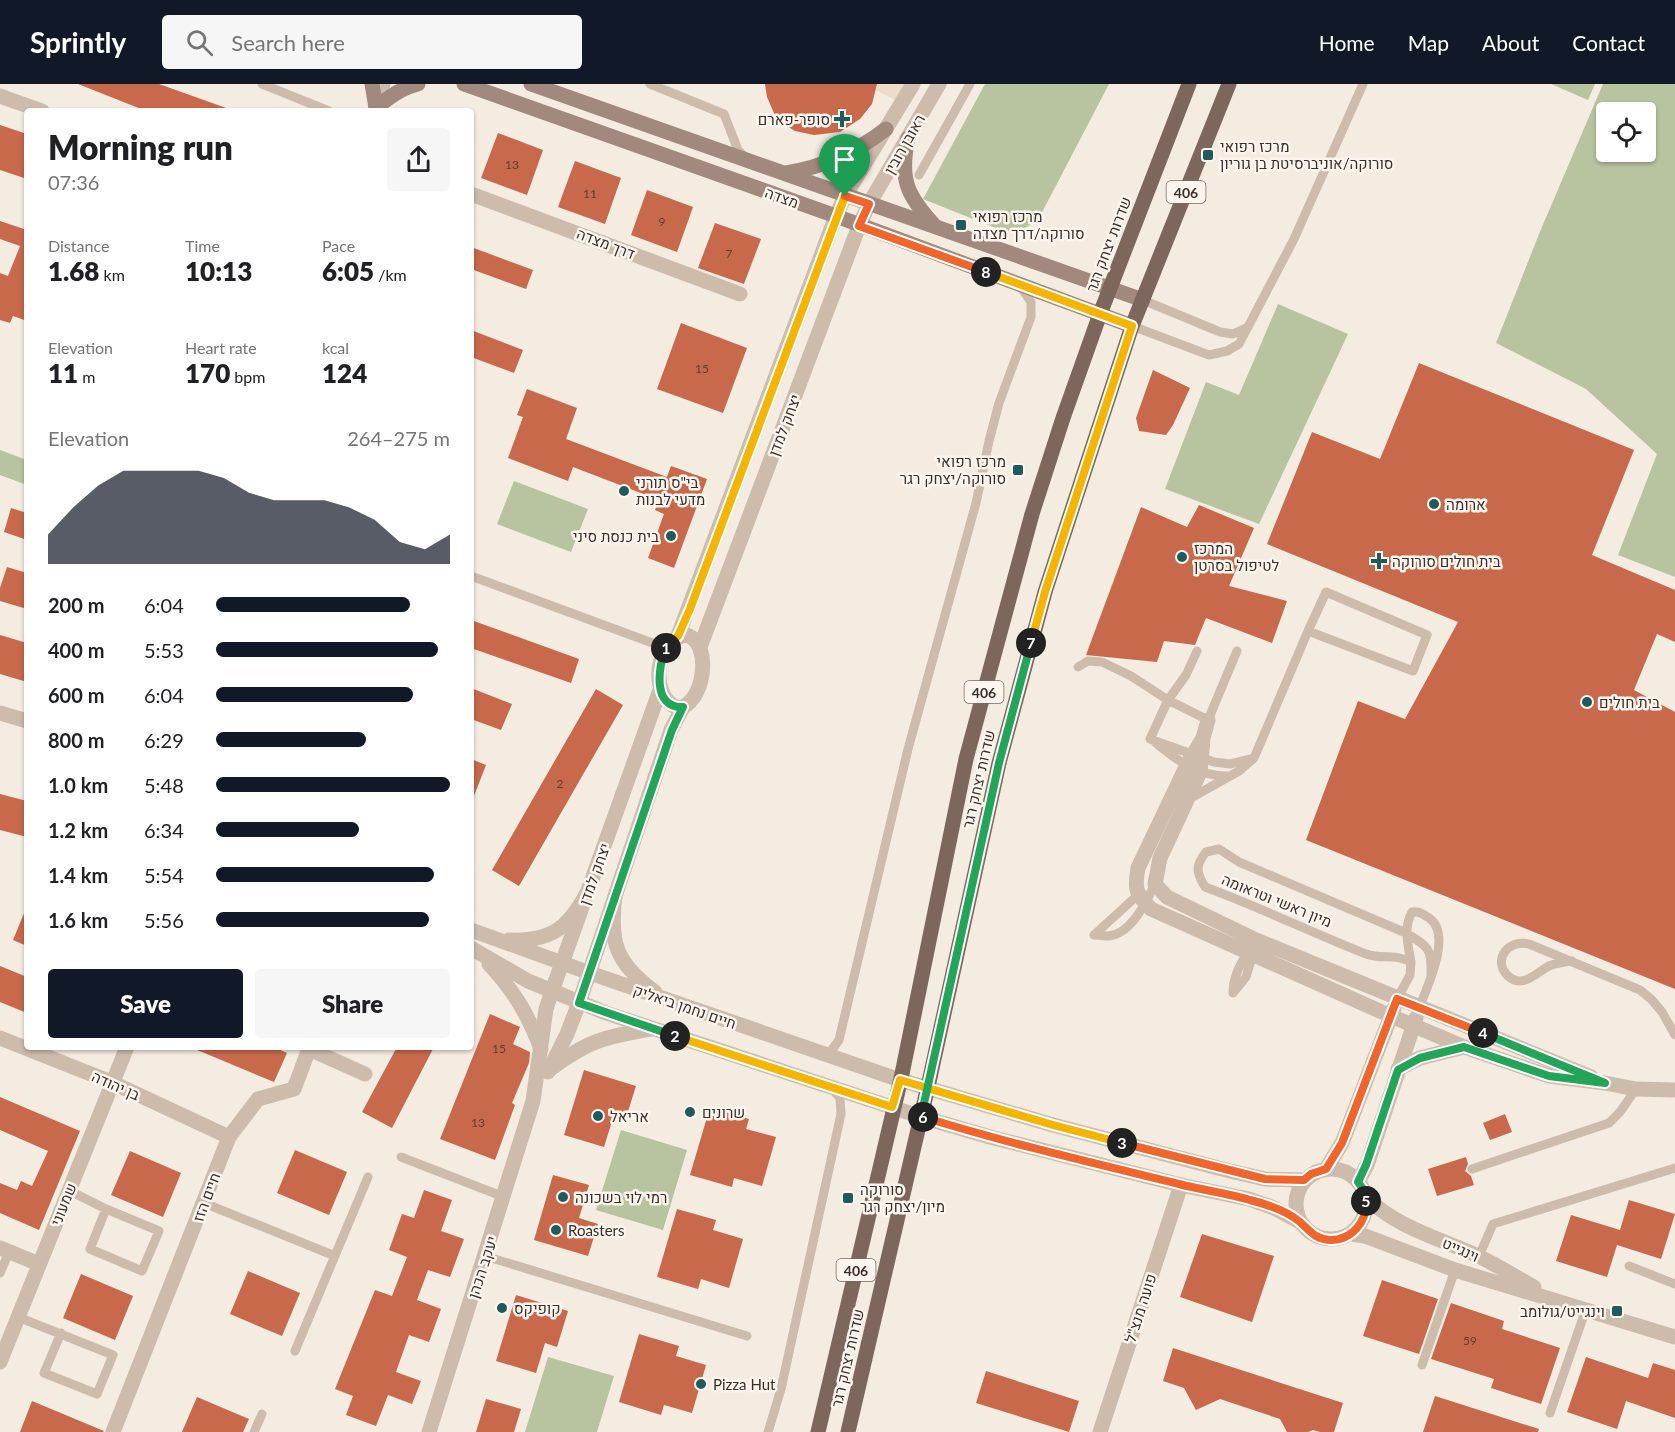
<!DOCTYPE html>
<html lang="en">
<head>
<meta charset="utf-8">
<style>
	body { margin:0; font-family:Lato,Heebo,sans-serif; background:#f6f6f6; color:#202124; height:100vh; display:flex; flex-direction:column; font-size:22px; white-space:nowrap }
	* { box-sizing:border-box; margin:0 }
	p { font-size:20px; color:#757577 }
	.icon { flex:none; width:33px; height:33px; fill:none; stroke:currentColor; stroke-width:2; stroke-linecap:round; stroke-linejoin:round }
	.map { position:relative; flex:1; overflow:hidden }
	.sheet { position:absolute; left:24px; top:24px; width:450px; height:942px; display:flex; flex-direction:column; background:#fff; border-radius:6px; box-shadow:0 2px 4px #0004 }
	.sheet>* { flex:none }
	.fabs { position:absolute; left:1596px; top:18px; display:grid; gap:12px }
	.fabs a { display:grid; place-items:center; width:60px; height:60px; border-radius:6px; background:#fff; box-shadow:0 2px 4px #0004; font-size:30px }
	.pin { position:absolute; display:grid; place-items:center; width:51px; height:51px; color:#fff; margin:-62px -26px; border-radius:50% 50% 50% 0; rotate:-45deg; box-shadow:0 0 6px #0007 }
	.pin .icon { rotate:45deg }
	.km { position:absolute; width:30px; height:30px; margin:-15px; border-radius:50%; background:#222; color:#fff; font-size:16px; line-height:30px; text-align:center }
	.round { display:grid; place-items:center; flex:none; width:63px; height:63px; border-radius:6px; background:#f6f6f6 }
	.head { display:flex; align-items:center; justify-content:space-between; height:102px; padding:0 24px }
	h1 { font-size:33px; font-weight:800; line-height:45px }
	.figures { display:grid; grid-template-columns:repeat(3,1fr); gap:9px; height:102px; padding:6px 24px }
	.figures div { display:grid; align-content:center }
	.figures b { font-size:26px; font-weight:800 }
	.figures small { font-size:16px; font-weight:400 }
	.figures p { font-size:16px }
	.chart { height:168px; padding:12px 24px }
	.chart p { display:flex; justify-content:space-between }
	.chart svg { width:100%; height:108px; margin-top:6px; fill:#111827; opacity:.7 }
	.cta { display:flex; gap:12px; margin-top:auto; padding:12px 24px }
	.cta a { flex:1; height:69px; border-radius:6px; background:#111827; color:#fff; font-size:24px; font-weight:800; line-height:69px; text-align:center }
	.cta a+a { background:#f6f6f6; color:#202124 }
	ul { padding:0 24px; list-style:none; font-size:20px }
	li { display:grid; grid-template-columns:96px 72px 1fr; align-items:center; height:45px }
	li i { height:15px; border-radius:8px; background:#111827 }
	header { display:flex; align-items:center; gap:36px; box-sizing:border-box; height:84px; padding:0 30px; background:#111827; color:#fff }
	header strong { font-size:28px }
	nav { display:flex; gap:33px; margin-inline-start:auto; font-size:21px }
	.search { width:420px; height:54px; background:#f6f6f6; display:flex; align-items:center; gap:15px; box-sizing:border-box; padding:0 21px; border-radius:6px; color:#757577; font-size:22px }
	.map>svg:first-child { display:block }
	.green { fill:#b8c4a0; fill-rule:evenodd }
	.plaza { fill:#ecdcc8 }
	.building { fill:#c8694b }
	.lines { fill:none; stroke-linecap:round; stroke-linejoin:round }
	.service { stroke:#cdbbac; stroke-width:9 }
	.minor { stroke:#cdbbac; stroke-width:15 }
	.tertiary { stroke:#cdbbac; stroke-width:15 }
	.secondary { stroke:#a18a7d; stroke-width:15 }
	.primary { stroke:#7d675c; stroke-width:15 }
	.split-1-casing { stroke:#fff; stroke-width:12 }
	.split-2-casing { stroke:#fff; stroke-width:12 }
	.split-3-casing { stroke:#fff; stroke-width:12 }
	.split-4-casing { stroke:#fff; stroke-width:12 }
	.split-5-casing { stroke:#fff; stroke-width:12 }
	.split-6-casing { stroke:#fff; stroke-width:12 }
	.split-7-casing { stroke:#fff; stroke-width:12 }
	.split-8-casing { stroke:#fff; stroke-width:12 }
	.split-9-casing { stroke:#fff; stroke-width:12 }
	.split-1 { stroke:#f5b400; stroke-width:8 }
	.split-2 { stroke:#22a559; stroke-width:8 }
	.split-3 { stroke:#f5b400; stroke-width:8 }
	.split-4 { stroke:#f0652b; stroke-width:8 }
	.split-5 { stroke:#22a559; stroke-width:8 }
	.split-6 { stroke:#f0652b; stroke-width:8 }
	.split-7 { stroke:#22a559; stroke-width:8 }
	.split-8 { stroke:#f5b400; stroke-width:8 }
	.split-9 { stroke:#f0652b; stroke-width:8 }
	.poi-dot { fill:#1f5a5e; stroke:#fbf5ee; stroke-width:2 }
	.labels { text-anchor:middle; dominant-baseline:central; stroke-width:5; stroke-linejoin:round; paint-order:stroke }
	.number-label { font-size:12px; fill:#5e3e33 }
	.shield { fill:#fbf5ee; stroke:#756b66; stroke-width:1.5 }
	.shield-label { font-size:14px; font-weight:bold; fill:#3b302b }
	.poi-label { font-size:15px; fill:#3b302b; stroke:#fbf5ee; text-anchor:start }
	.street-label { font-size:15px; fill:#3b302b; stroke:#fbf5ee }
</style>
</head>
<body>
<header>
<strong>Sprintly</strong>
<div class="search"><svg class="icon" aria-label="search" viewBox="0 0 24 24"><circle cx="10" cy="10" r="6"/><path d="M15 15l6 6"/></svg>Search here</div>
<nav><a>Home</a><a>Map</a><a>About</a><a>Contact</a></nav>
</header>
<div class="map">
<svg width="1675" height="1348" viewBox="0 0 1675 1348">
	<rect width="100%" height="100%" fill="#f4ebe1"/>
	<path class="green" d="M985,0h124l-71,136 -16,10 -19,1 -80,-32z
		M1551,0h44l-7,16z
		M1603,0h72v493l-57,-22 39,-101 -71,-65 -90,-46 43,-109zM1606,28h40v40h-40z
		M1278,220l70,30 -89,190 -94,-35 41,-107 33,13z
		M0,366l27,10v25l-27,-10z
		M514,397l74,28 -17,43 -74,-28z
		M621,1046l66,20 -24,80 -67,-20z
		M548,1273l66,19 -17,56h-72z"/>
	<path class="plaza" d="M874,0h39l-11,19 -27,-13z"/>
	<path class="building" d="M78,0h81l70,25v2h-83z
		M765,0h112l-5,20 -12,15 -20,13 -26,3 -19,-4 -18,-11 -10,-23z
		M0,41l27,9v45l-27,-9z
		M498,49l45,17 -16,45 -46,-17z
		M575,77l46,17 -16,46 -47,-17z
		M647,106l46,17 -16,45 -46,-17z
		M0,137l27,9v91l-14,-5 -3,7 -10,-3v-47l8,3 12,-30 -20,-7z
		M715,139l46,16 -17,45 -46,-16z
		M471,163l62,23 -7,19 -55,-20z
		M681,239l66,25 -24,65 -66,-24z
		M471,246l52,20 -9,23 -43,-16z
		M1419,279l215,87 -42,105 83,35v52l-18,-8 -23,56 41,22v277l-369,-149 52,-139 47,18 53,-97 -191,-78 45,-112 68,27z
		M1153,286l37,18 -17,37 -7,10 -27,-4 -3,-13z
		M527,305l50,19 -11,31 101,38 4,-11 36,13 -33,89 -26,-10 16,-44 -9,-4 4,-10 -86,-33 -5,14 -60,-23 15,-41 -6,-2z
		M1199,421l55,23 -25,58 58,15 -15,42 -66,-25 -11,27 -31,-4 -7,21 -71,-7 55,-148 46,20z
		M11,424l16,5v27l-23,-8z
		M7,483l20,6v36l-27,-8v-13z
		M471,536l108,39 -8,24 -100,-35z
		M0,551l27,8v39l-27,-8z
		M471,604l41,16 -11,26 -30,-11z
		M596,605l27,16 -104,181 -27,-16z
		M471,675l15,6 -14,36 -1,-1z
		M0,710l27,7v36l-27,-7z
		M27,822v40l-14,-6z
		M0,882l27,11v36l-27,-11z
		M490,930l30,13 -7,17 17,8 -1,11 -17,40 3,2 -20,55 -55,-21z
		M190,963h83l14,6 -13,29z
		M397,963h37l-42,81 -30,-16z
		M584,986l52,16 -11,35 -12,-3 -9,29 -40,-12z
		M0,1013l80,34 -41,99 -39,-17v-30l17,7 4,-9 11,5 16,-35 -48,-21z
		M710,1023l39,12 -3,10 30,8 -14,49 -28,-8 -2,9 -42,-12z
		M1505,1030l7,18 -22,8 -7,-17z
		M295,1066l52,22 -18,43 -52,-22z
		M130,1067l51,22 -18,44 -52,-22z
		M1466,1073l2,7 -3,7 6,5 3,9 -37,11 -9,-27z
		M553,1091l36,10 -10,33 19,6 -10,32 -54,-16z
		M424,1106l28,10 -11,31 23,8 -14,38 -22,-7 -11,30 24,9 -12,33 -20,-7 -13,37 25,9 -9,23 -24,-9 -12,31 -30,-11 7,-19 -18,-7 40,-99 17,6 15,-39 -18,-7 13,-36 12,4z
		M1629,1116l46,14 -14,45 -44,-14 -10,32 -51,-16 15,-46 49,15z
		M677,1125l39,11 -3,10 30,9 -14,49 -28,-9 -3,10 -41,-12z
		M1202,1150l72,22 -22,66 -72,-25z
		M248,1187l52,22 -18,43 -52,-22z
		M81,1190l52,22 -18,44 -52,-22z
		M1382,1196l56,19 -19,55 -56,-18z
		M516,1211l52,16 -11,36 -12,-4 -9,30 -40,-12z
		M1451,1219l53,18 -2,8 58,19 -19,56 -50,-16 3,-9 -63,-20z
		M639,1250l40,12 -3,10 30,9 -14,48 -28,-8 -3,10 -42,-13z
		M1173,1264l170,55 -9,29h-14l-7,-2 -5,2h-21l-7,-13 -60,-20 -24,11 -12,-22 -21,-7z
		M1586,1273l62,21 5,-15 22,7v48l-49,-17 -9,28 -50,-17z
		M986,1287l93,30 -10,31 -93,-29z
		M1435,1312l104,33 -1,3h-115z
		M197,1313l52,22 -6,13h-61z
		M486,1315l35,10 -7,23h-38z
		M32,1317l72,30 -1,1h-83z"/>
	<g class="lines">
		<path class="service" d="M262,0l67,27
			M650,0l74,30 14,36 6,6
			M919,91l51,-91
			M1143,216l77,32 13,2 15,-7
			M1132,242l77,29 18,-4 12,-7 55,-105 69,-155
			M471,492l195,72
			M1078,583l10,-6 14,1 29,14 37,24 40,20 29,-69
			M1150,655l64,23 16,2 21,-5
			M1150,655l18,-39 18,-25 11,-24
			M1155,658c21,18 43,34 72,34
			M1189,715l50,-28 15,-13 54,-127 18,-39 101,43 -14,36 -105,-40
			M1094,851c5,0 10,1 15,1 23,-3 37,-34 46,-52
			M1094,851l47,-43
			M1572,877c-8,1 -16,2 -23,5 -13,7 -27,24 -42,9 -15,-17 3,-36 22,-31l111,46 12,10 10,12 13,23
			M1411,878c-3,-18 -8,-34 1,-50 7,-1 11,2 17,6 24,16 -2,69 -10,90
			M1233,909l13,-16 8,-26
			M1233,909c0,-16 7,-30 17,-43
			M1397,915l13,-24 1,-13c-17,-9 -30,-2 -45,-8 -54,-21 -106,-47 -161,-67 -9,-15 -10,-21 1,-35l13,-3 20,13 167,71c21,13 26,14 25,41
			M824,970l7,-3 8,-11 69,-291 68,-246 13,-62 10,-38 32,-86v-15l-11,-16
			M401,1073l103,40
			M1472,1085l137,-46 11,-11 16,-23
			M68,1106l38,19 53,22 -17,40 -52,-22 16,-40
			M204,1119l131,53
			M485,1172l262,80
			M1479,1172l14,-32 182,-56
			M1629,1182l46,18
			M0,1189l9,-21
			M18,1233l95,38 -16,39 -53,-21 17,-40
			M295,1267l73,-174
			M1422,1281l33,-95
			M1550,1329l36,-104
			M254,1348l8,-18
			M768,1348l13,-43 60,-275 -1,-16 -7,-8"/>
		<path class="minor" d="M0,12l42,15
			M471,110l269,100
			M687,551c27,10 16,71 -9,73 -30,-11 -23,-70 9,-73z
			M678,552l158,-420 9,-20 68,-112
			M700,563l159,-421 10,-22 70,-120
			M1208,636l-5,18 -16,27 -49,103c-4,23 -2,25 13,41l240,107 73,31 85,29 56,7 31,6 39,1
			M1203,655l-3,33 -40,86 -5,26 12,13 89,43 335,137
			M0,954l111,44 118,55
			M1398,985l22,-11 44,-11
			M548,988l19,-38 12,-31 92,-273 12,-23
			M1326,1085l16,-26 52,-135
			M1358,1098l9,-17 49,-147
			M0,1164l39,16
			M113,1348l116,-295 29,-38 36,-10 15,-40 56,25
			M429,1348l104,-331 13,-92 6,-18 108,-301
			M1100,1348l81,-247"/>
		<path class="tertiary" d="M375,26l8,-26
			M0,629l27,8
			M615,812c-6,47 1,67 40,96
			M471,846l119,43 310,107 153,45 177,46 35,8 39,1
			M509,856c45,2 62,-15 81,-53
			M471,864l57,33 78,32 319,105 65,19 191,48 68,14 25,9 26,14
			M489,880c25,27 39,50 52,85
			M549,986c38,-29 55,-33 101,-41
			M1296 1120a35 35 0 1 1 70 0a35 35 0 1 1-70 0Z
			M1365,1112c30,31 74,42 113,60 19,9 38,21 56,31
			M1350,1150l15,2 90,34 220,67
			M0,1278l127,-315"/>
		<path class="secondary" d="M372,0l4,24
			M464,0l372,132 296,110
			M531,0l612,216
			M376,24c12,-10 25,-20 42,-24
			M908,54c-9,41 -1,58 27,88
			M786,89c38,-6 69,-20 100,-44"/>
		<path class="primary" d="M818,1348l84,-358 64,-315 66,-245 31,-96 37,-104 89,-230
			M848,1348l81,-350 70,-319 46,-171 87,-266 97,-242"/>
	</g>
	<g class="lines">
		<g class="split-1-casing">
			<path id="split-1" d="M666,564l12,-12 12,-27 155,-413"/>
		</g>
		<g class="split-2-casing">
			<path id="split-2" d="M666,564c-8,18 -14,61 17,59l-11,23 -93,273 96,33"/>
		</g>
		<g class="split-3-casing">
			<path id="split-3" d="M675,952l217,71 8,-27 153,45 69,18"/>
		</g>
		<g class="split-4-casing">
			<path id="split-4" d="M1122,1059l143,36 39,1 7,-6 15,-5 16,-26 55,-144 86,34"/>
		</g>
		<g class="split-5-casing">
			<path id="split-5" d="M1366,1117l-3,-12 -5,-7 8,-17 32,-95 22,-12 44,-11 85,29 56,7 -122,-50"/>
		</g>
		<g class="split-6-casing">
			<path id="split-6" d="M923,1033c84,26 170,46 256,67 23,6 48,9 71,16 16,4 37,11 50,22 10,9 15,17 30,18 22,0 37,-18 36,-39"/>
		</g>
		<g class="split-7-casing">
			<path id="split-7" d="M923,1033h-2l78,-354 32,-120"/>
		</g>
		<g class="split-8-casing">
			<path id="split-8" d="M986,188l146,54 -87,266 -14,51"/>
		</g>
		<g class="split-9-casing">
			<path id="split-9" d="M845,112l24,8 -10,22 127,46"/>
		</g>
		<use href="#split-1" class="split-1"/>
		<use href="#split-2" class="split-2"/>
		<use href="#split-3" class="split-3"/>
		<use href="#split-4" class="split-4"/>
		<use href="#split-5" class="split-5"/>
		<use href="#split-6" class="split-6"/>
		<use href="#split-7" class="split-7"/>
		<use href="#split-8" class="split-8"/>
		<use href="#split-9" class="split-9"/>
	</g>
	<g class="poi-dot">
		<path d="M839 26h6v6h6v6h-6v6h-6v-6h-6v-6h6z"/>
		<rect x="1202" y="65" width="12" height="12" rx="3"/>
		<rect x="955" y="135" width="12" height="12" rx="3"/>
		<rect x="1012" y="380" width="12" height="12" rx="3"/>
		<circle cx="624" cy="407" r="6"/>
		<circle cx="1434" cy="420" r="6"/>
		<circle cx="671" cy="452" r="6"/>
		<circle cx="1182" cy="473" r="6"/>
		<path d="M1376 468h6v6h6v6h-6v6h-6v-6h-6v-6h6z"/>
		<circle cx="1587" cy="618" r="6"/>
		<circle cx="690" cy="1028" r="6"/>
		<circle cx="598" cy="1032" r="6"/>
		<circle cx="563" cy="1113" r="6"/>
		<rect x="842" y="1108" width="12" height="12" rx="3"/>
		<circle cx="556" cy="1146" r="6"/>
		<circle cx="502" cy="1224" r="6"/>
		<rect x="1611" y="1221" width="12" height="12" rx="3"/>
		<circle cx="701" cy="1300" r="6"/>
	</g>
	<g class="labels">
		<g class="number-label">
			<text x="512" y="80">13</text>
			<text x="590" y="109">11</text>
			<text x="662" y="137">9</text>
			<text x="729" y="169">7</text>
			<text x="702" y="284">15</text>
			<text x="560" y="699">2</text>
			<text x="499" y="964">15</text>
			<text x="478" y="1038">13</text>
			<text x="1470" y="1256">59</text>
		</g>
		<g class="shield">
			<rect x="1166.5" y="97" width="39" height="22" rx="4.5"/>
			<rect x="964.5" y="597" width="39" height="22" rx="4.5"/>
			<rect x="836.5" y="1175" width="39" height="22" rx="4.5"/>
		</g>
		<g class="shield-label">
			<text x="1186" y="108">406</text>
			<text x="984" y="608">406</text>
			<text x="856" y="1186">406</text>
		</g>
		<g class="poi-label">
			<text x="830" y="35" text-anchor="end">סופר-פארם</text>
			<text x="1220" y="62">מרכז רפואי<tspan x="1220" dy="17">סורוקה/אוניברסיטת בן גוריון</tspan></text>
			<text x="973" y="132">מרכז רפואי<tspan x="973" dy="17">סורוקה/דרך מצדה</tspan></text>
			<text x="1006" y="377" text-anchor="end">מרכז רפואי<tspan x="1006" dy="17">סורוקה/יצחק רגר</tspan></text>
			<text x="636" y="398">בי"ס תורני<tspan x="636" dy="17">מדעי לבנות</tspan></text>
			<text x="1446" y="420">ארומה</text>
			<text x="659" y="452" text-anchor="end">בית כנסת סיני</text>
			<text x="1194" y="464">המרכז<tspan x="1194" dy="17">לטיפול בסרטן</tspan></text>
			<text x="1392" y="477">בית חולים סורוקה</text>
			<text x="1599" y="618">בית חולים</text>
			<text x="702" y="1028">שרונים</text>
			<text x="610" y="1032">אריאל</text>
			<text x="860" y="1105">סורוקה<tspan x="860" dy="17">מיון/יצחק רגר</tspan></text>
			<text x="575" y="1113">רמי לוי בשכונה</text>
			<text x="568" y="1146">Roasters</text>
			<text x="514" y="1224">קופיקס</text>
			<text x="1605" y="1227" text-anchor="end">וינגייט/גולומב</text>
			<text x="713" y="1300">Pizza Hut</text>
		</g>
		<g class="street-label">
			<text transform="translate(904 60) rotate(-60)">ראובן רובין</text>
			<text transform="translate(782 113) rotate(20)">מצדה</text>
			<text transform="translate(606 159) rotate(21)">דרך מצדה</text>
			<text transform="translate(1108 160) rotate(-69)">שדרות יצחק רגר</text>
			<text transform="translate(784 341) rotate(-69)">יצחק למדן</text>
			<text transform="translate(978 695) rotate(-77)">שדרות יצחק רגר</text>
			<text transform="translate(594 790) rotate(-70)">יצחק למדן</text>
			<text transform="translate(1277 816) rotate(22)">מיון ראשי וטראומה</text>
			<text transform="translate(685 922) rotate(19)">חיים נחמן ביאליק</text>
			<text transform="translate(116 1001) rotate(24)">בן יהודה</text>
			<text transform="translate(206 1113) rotate(-69)">חיים הזז</text>
			<text transform="translate(63 1120) rotate(-68)">שמעוני</text>
			<text transform="translate(1461 1165) rotate(24)">וינגייט</text>
			<text transform="translate(482 1183) rotate(-72)">יעקב הכהן</text>
			<text transform="translate(1140 1224) rotate(-72)">פועה מנצ"ל</text>
			<text transform="translate(847 1274) rotate(-77)">שדרות יצחק רגר</text>
		</g>
	</g>
</svg>
<div class="fabs">
<a><svg class="icon" aria-label="locate" viewBox="0 0 24 24"><circle cx="12" cy="12" r="6"/><path d="M12 2v4M12 18v4M2 12h4M18 12h4"/></svg></a>
</div>
<div class="pin" style="left:845px;top:112px;background:#1e9e55"><svg class="icon" aria-label="arrive" viewBox="0 0 24 24"><path d="M6 21V4h12l-3 4 3 4H6"/></svg></div>
<b class="km" style="left:666px;top:564px">1</b>
<b class="km" style="left:675px;top:952px">2</b>
<b class="km" style="left:1122px;top:1059px">3</b>
<b class="km" style="left:1483px;top:949px">4</b>
<b class="km" style="left:1366px;top:1117px">5</b>
<b class="km" style="left:923px;top:1033px">6</b>
<b class="km" style="left:1031px;top:559px">7</b>
<b class="km" style="left:986px;top:188px">8</b>
<section class="sheet">
<div class="head"><div><h1>Morning run</h1><p>07:36</p></div><a class="round"><svg class="icon" aria-label="share" viewBox="0 0 24 24"><path d="M12 15V3M7 8l5-5 5 5M5 13v7h14v-7"/></svg></a></div>
<div class="figures">
<div><p>Distance</p><b>1.68<small> km</small></b></div>
<div><p>Time</p><b>10:13</b></div>
<div><p>Pace</p><b>6:05<small> /km</small></b></div>
</div>
<div class="figures">
<div><p>Elevation</p><b>11<small> m</small></b></div>
<div><p>Heart rate</p><b>170<small> bpm</small></b></div>
<div><p>kcal</p><b>124</b></div>
</div>
<div class="chart"><p><span>Elevation</span>264–275 m</p>
<svg viewBox="0 0 160 44" preserveAspectRatio="none"><path d="M0 44V32L10 21L20 12L30 6L40 6L50 6L60 6L70 9L80 15L90 18L100 18L110 18L120 21L130 26L140 35L150 38L160 32V44z"/></svg>
</div>
<ul>
<li><b>200 m</b>6:04<i style="width:83%"></i></li>
<li><b>400 m</b>5:53<i style="width:95%"></i></li>
<li><b>600 m</b>6:04<i style="width:84%"></i></li>
<li><b>800 m</b>6:29<i style="width:64%"></i></li>
<li><b>1.0 km</b>5:48<i style="width:100%"></i></li>
<li><b>1.2 km</b>6:34<i style="width:61%"></i></li>
<li><b>1.4 km</b>5:54<i style="width:93%"></i></li>
<li><b>1.6 km</b>5:56<i style="width:91%"></i></li>
</ul>
<div class="cta"><a>Save</a><a>Share</a></div>
</section>
</div>
</body>
</html>
